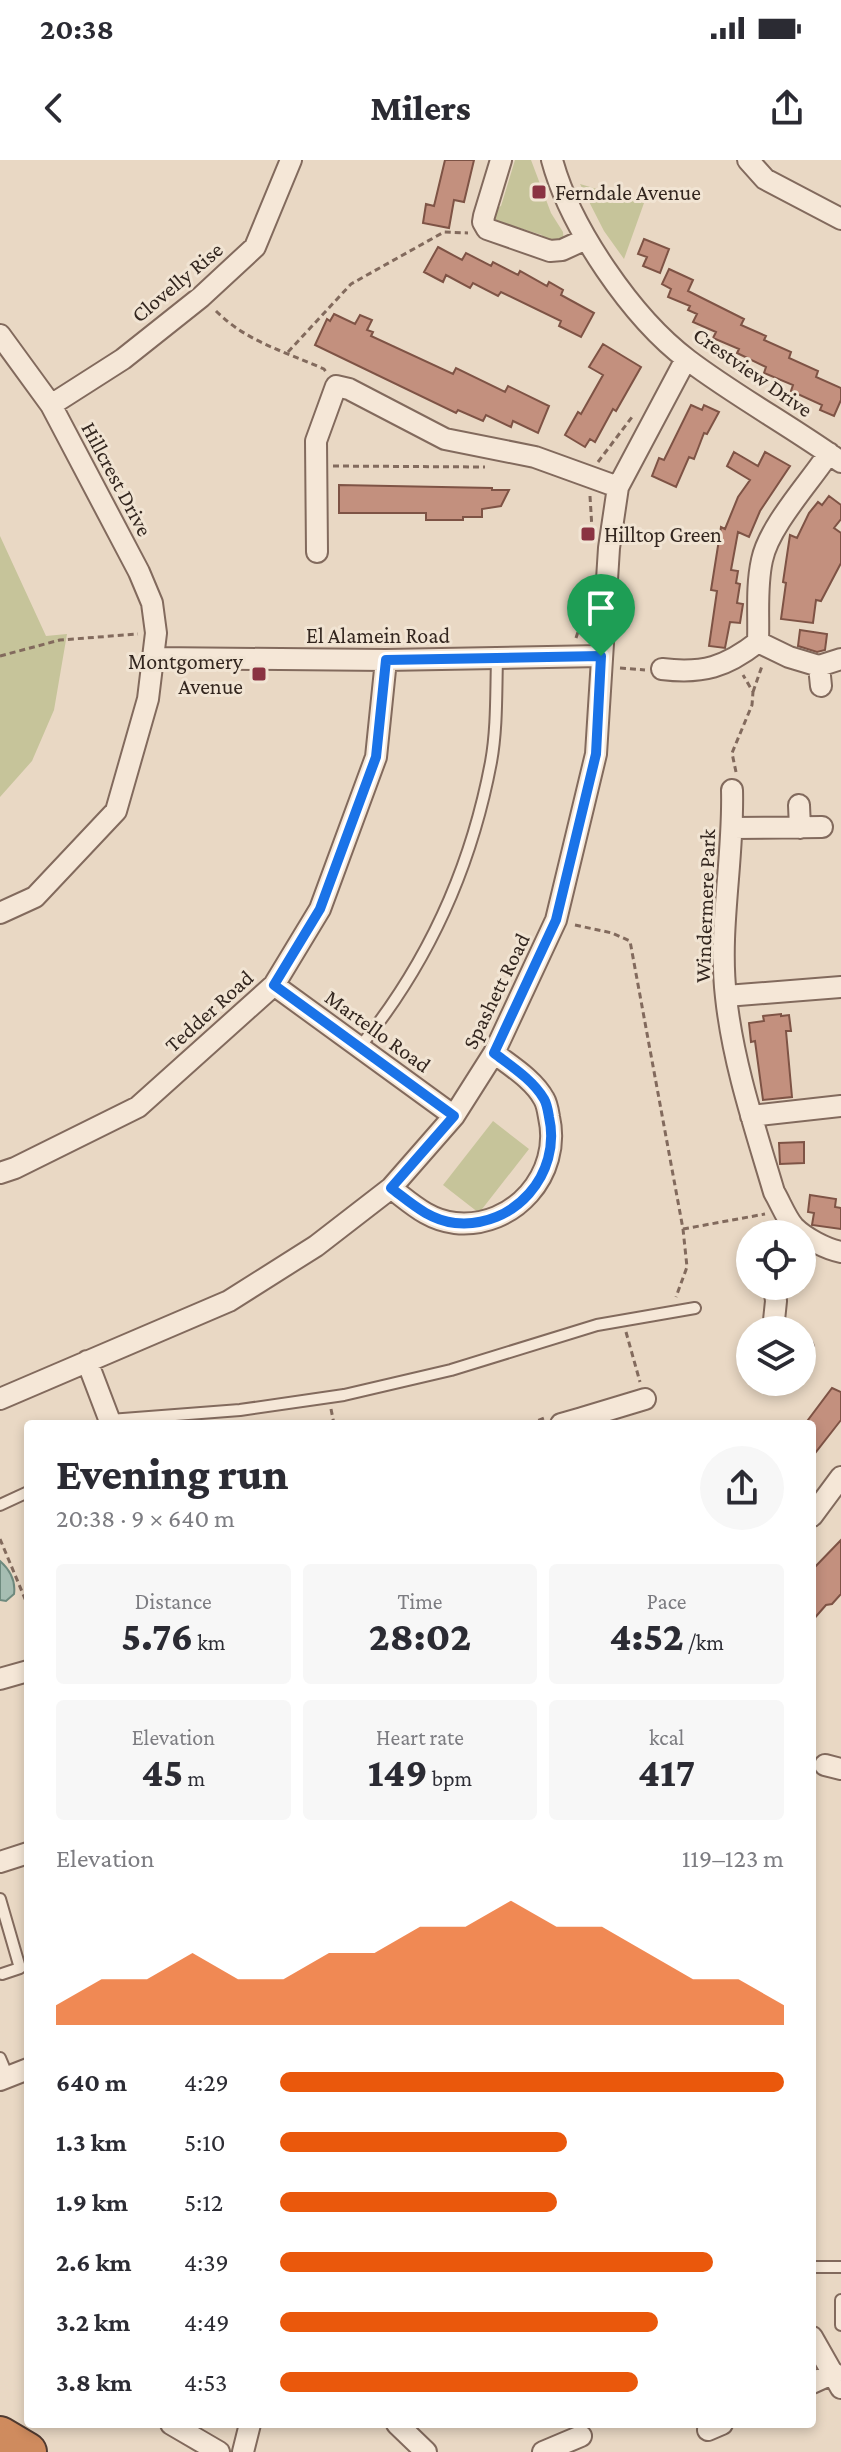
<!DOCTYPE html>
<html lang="en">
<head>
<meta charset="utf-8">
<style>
	body { margin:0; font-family:"Crimson Pro",serif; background:#f7f7f7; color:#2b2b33; height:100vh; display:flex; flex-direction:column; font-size:30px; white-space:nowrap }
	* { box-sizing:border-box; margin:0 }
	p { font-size:26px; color:#7c7c81 }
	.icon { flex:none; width:44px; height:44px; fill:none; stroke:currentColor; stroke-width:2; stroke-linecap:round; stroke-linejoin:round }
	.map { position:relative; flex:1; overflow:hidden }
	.panel { position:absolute; left:24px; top:1260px; width:792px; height:1008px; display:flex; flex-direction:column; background:#fff; border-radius:8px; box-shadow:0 4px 12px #0003 }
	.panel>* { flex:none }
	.buttons { position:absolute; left:736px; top:1060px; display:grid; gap:16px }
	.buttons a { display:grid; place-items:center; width:80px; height:80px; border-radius:50%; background:#fff; box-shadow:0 4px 12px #0003; font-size:40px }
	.pin { position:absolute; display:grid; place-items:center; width:68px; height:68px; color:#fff; margin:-82px -34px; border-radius:50% 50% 50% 0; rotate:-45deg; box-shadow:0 0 8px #0007 }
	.pin .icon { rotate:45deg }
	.round { display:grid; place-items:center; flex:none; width:84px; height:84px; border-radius:42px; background:#f7f7f7 }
	.headline { display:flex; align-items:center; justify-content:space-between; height:136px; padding:0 32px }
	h1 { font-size:44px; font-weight:800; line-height:60px }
	.metrics { display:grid; grid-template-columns:repeat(3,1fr); gap:12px; height:136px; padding:8px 32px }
	.metrics div { display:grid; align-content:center; border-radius:8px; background:#f7f7f7; text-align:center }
	.metrics b { font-size:40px; font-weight:800 }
	.metrics small { font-size:22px; font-weight:400 }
	.metrics p { font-size:22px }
	.chart { height:224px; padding:16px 32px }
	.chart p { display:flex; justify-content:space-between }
	.chart svg { width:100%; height:144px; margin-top:8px; fill:#ea580c; opacity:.7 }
	ul { padding:0 32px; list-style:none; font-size:26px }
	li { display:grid; grid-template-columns:128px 96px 1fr; align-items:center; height:60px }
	li i { height:20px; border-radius:10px; background:#ea580c }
	.status { display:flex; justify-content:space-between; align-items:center; height:56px; padding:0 40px; background:#fff; direction:ltr }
	.status svg { height:22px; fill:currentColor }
	header { display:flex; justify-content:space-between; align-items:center; height:104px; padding:0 32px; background:#fff; font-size:36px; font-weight:800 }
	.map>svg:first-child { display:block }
	.green { fill:#c6c49a }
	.water { fill:#a6bdb2; stroke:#6e8a7e; stroke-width:2 }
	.building { fill:#c3907e; stroke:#7e5345; stroke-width:2 }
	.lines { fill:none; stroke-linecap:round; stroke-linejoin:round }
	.lane-casing { stroke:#826a5d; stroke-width:14 }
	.street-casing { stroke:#826a5d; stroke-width:24 }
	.highway-casing { stroke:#503a30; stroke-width:42 }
	.path { stroke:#826a5d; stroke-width:3; stroke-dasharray:6 4; stroke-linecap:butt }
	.lane { stroke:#f5e7d7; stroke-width:10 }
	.street { stroke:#f5e7d7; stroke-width:20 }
	.highway { stroke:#cf8b5e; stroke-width:38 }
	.route-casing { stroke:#fff; stroke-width:16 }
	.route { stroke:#1a73e8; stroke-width:10 }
	.poi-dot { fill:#8a3342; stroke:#f1e4d3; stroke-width:3 }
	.labels { text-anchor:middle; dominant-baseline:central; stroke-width:6; stroke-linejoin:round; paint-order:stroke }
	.poi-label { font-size:22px; fill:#33261f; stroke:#f1e4d3; text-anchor:start }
	.street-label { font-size:22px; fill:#33261f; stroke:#f1e4d3 }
</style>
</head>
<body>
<div class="status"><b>20:38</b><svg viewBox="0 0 49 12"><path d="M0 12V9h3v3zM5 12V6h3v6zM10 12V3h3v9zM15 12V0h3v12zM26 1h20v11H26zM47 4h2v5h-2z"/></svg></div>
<header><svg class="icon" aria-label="back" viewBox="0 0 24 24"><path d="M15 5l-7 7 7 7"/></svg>Milers<svg class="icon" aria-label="share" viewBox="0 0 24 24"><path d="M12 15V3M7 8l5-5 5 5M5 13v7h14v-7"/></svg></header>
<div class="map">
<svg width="841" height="2292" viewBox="0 0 841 2292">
	<rect width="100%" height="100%" fill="#e9d8c4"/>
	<path class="green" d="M515,0h16l20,53 12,19 1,11 -20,-1 -2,-7 -29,-9 -7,4 -13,-11 2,-10 6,-3z
		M580,24l64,19 -20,56 -20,-28z
		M0,376l46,100 21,-2 -13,76 -22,51 -32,36z
		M493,961l36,28 -50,64 -36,-28z"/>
	<path class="water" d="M0,1401c10,9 16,19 14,33l-8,7 -6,-1z"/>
	<path class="building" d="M445,0h29l-10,42 -10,-2 -5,28 -26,-5 3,-19 8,2z
		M644,79l25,10 -9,24 -17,-7 4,-9 -9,-3z
		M438,87l24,13 4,-7 25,13 2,-4 25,13 2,-4 27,15 2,-4 14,8 -2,5 33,18 -13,24 -22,-11 2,-5 -60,-29 -3,4 -25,-13 -3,5 -24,-13 -3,7 -19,-10z
		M669,109l24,11 -5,11 56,28 -3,6 25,11 -2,4 27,12 -2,6 29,13 -2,6 25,11v12l-7,16 -14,-6 2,-5 -31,-14 2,-6 -29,-12 2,-6 -29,-14 2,-4 -26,-11 3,-6 -23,-10 4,-8 -9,-4 2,-4 -22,-9 3,-8 -9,-5z
		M334,154l21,10 5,-9 12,5 -5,10 6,2 -2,4 82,38 3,-6 49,24 3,-6 41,20 -11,27 -25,-12 -2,6 -25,-12 -3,6 -25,-11 -2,3 -141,-68 12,-26 3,2z
		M603,184l38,23 -25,44 -3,-2 -18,33 -5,-3 -5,8 -20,-12 13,-23 3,2 22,-39 -14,-8z
		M691,245l11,5 2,-5 15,7 -12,22 -3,-1 -10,26 -5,-2 -13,30 -24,-11 7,-18 5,2z
		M734,292l24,14 7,-14 25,14 -30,45 -11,26 -11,-5 -7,38 7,1 -2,12 4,1 -3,19 6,1 -3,19 -10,-1 -5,26 -16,-2 8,-55 -6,-1 10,-63 4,2 13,-32 12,-17 -23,-14z
		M339,325l153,3v2h17l-8,16 -19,3v8h-19v3h-37v-7h-87z
		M829,336l12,9v14l-7,9 7,5v30l-20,38 -5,-1 -3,23 -32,-4 5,-36 -3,-1 7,-47 7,3 12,-25 9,-11 4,3z
		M800,470l27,4 -2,16 -8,2 -19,-6z
		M781,854v2l8,-1 2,16h-5l6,66 -29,3 -8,-59 -4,1 -2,-19 15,-2 -1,-5z
		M804,982v21l-24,1 -1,-21z
		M810,1035l26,4 -1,8 6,1v21l-29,-4 2,-12 -6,-1z
		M832,1228l9,4v28l-29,37v-33h-7z
		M841,1380v54l-9,10 -6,1 -14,16v-51z"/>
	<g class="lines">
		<g class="lane-casing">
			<path id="lane" d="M359,888c68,-83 112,-180 132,-286 6,-33 5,-69 6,-103
				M110,1260l130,-10 104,-15 107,-25 146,-45 98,-17
				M0,1345l28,-13
				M0,1739l20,69 -18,6
				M0,1898l8,19
				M812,2107h29
				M841,2140v25"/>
		</g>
		<g class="street-casing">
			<path id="street" d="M501,0l-17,56 -1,6 4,7 63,22 12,-1 24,-11
				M552,0c18,67 80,158 136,200 49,37 103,66 153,102
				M748,0l17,19 76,40
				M0,175l51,70 88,167 13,31 4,30 -8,66 -32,112 -81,86 -35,16
				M51,245l72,-46 78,-62 54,-50 36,-87
				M317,392l-1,-111 20,-55 13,3 96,50 90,18 83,30
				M758,482c1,-27 -2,-55 4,-82 7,-34 48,-78 67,-107
				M154,498l232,2 215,-4
				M819,506l2,20
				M662,509c41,5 64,-2 96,-27l31,15 30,9 22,-7
				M732,630c2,69 -14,139 -6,207 7,66 29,131 48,195 6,10 12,26 20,35 11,11 32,22 47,25
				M799,645l1,23
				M733,668l89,-1
				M274,825l180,131
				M726,836l115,-9
				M751,956l90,-10
				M0,1013l15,-5 123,-61 136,-122 46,-76 56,-152 10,-97
				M391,1028c20,15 37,32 64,35 59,6 107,-49 94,-106 -1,-6 -2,-13 -5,-18 -10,-19 -33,-33 -50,-46
				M773,1170l3,-29 -2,-15
				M802,1188h1
				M87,1201l24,63
				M0,1239l229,-98 87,-55 75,-58 63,-72 40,-63 62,-133 40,-166 13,-206 9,-61 68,-128
				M561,1264l21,-6
				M583,1264l-1,-6 63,-19
				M812,1356l29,-39
				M0,1519l28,-8
				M825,1605l16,4
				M0,1702l28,-9
				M0,1920l28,-11
				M812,2177l29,51
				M812,2223l22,-10
				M171,2264l48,28
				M397,2264l29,28
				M708,2270l14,-6
				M243,2292l7,-28
				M543,2292l38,-16"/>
		</g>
		<g class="highway-casing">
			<path id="highway" d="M0,2276l27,16"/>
		</g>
		<path class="path" d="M216,151c31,31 68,40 108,58l2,3
			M288,192l63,-68 93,-52 24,1
			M598,302l34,-45
			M333,306l152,1
			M590,336l2,33
			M576,478l9,-27
			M0,496l60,-16 78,-6
			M620,508l25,2
			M753,532l9,-26
			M736,612l-4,-19 20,-48 1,-13 -10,-17
			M575,765l37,8 18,8 53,288 4,38 -11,30
			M683,1069l82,-15
			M626,1172l14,50
			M331,1249l3,15
			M529,1264l15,-6
			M0,1379l28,67"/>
		<use href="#lane" class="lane"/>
		<use href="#street" class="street"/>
		<use href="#highway" class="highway"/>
	</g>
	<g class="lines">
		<g class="route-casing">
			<path id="route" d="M601,496l-5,98 -40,166 -62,133c17,13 39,27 50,46 3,5 4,12 5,18 13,57 -35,112 -94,106 -26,-3 -44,-20 -64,-35l63,-72 -180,-131 46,-76 56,-152 10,-97z"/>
		</g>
		<use href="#route" class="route"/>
	</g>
	<g class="poi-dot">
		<rect x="531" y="24" width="16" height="16" rx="4"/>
		<rect x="580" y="366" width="16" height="16" rx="4"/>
		<rect x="251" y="506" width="16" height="16" rx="4"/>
	</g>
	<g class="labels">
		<g class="poi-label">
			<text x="555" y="32">Ferndale Avenue</text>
			<text x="604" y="374">Hilltop Green</text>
			<text x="243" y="501" text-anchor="end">Montgomery<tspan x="243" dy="25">Avenue</tspan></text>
		</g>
		<g class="street-label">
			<text transform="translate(177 122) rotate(-40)">Clovelly Rise</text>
			<text transform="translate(753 212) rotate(35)">Crestview Drive</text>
			<text transform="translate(117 319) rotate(62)">Hillcrest Drive</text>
			<text x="378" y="475">El Alamein Road</text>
			<text transform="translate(705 746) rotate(-88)">Windermere Park</text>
			<text transform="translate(496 831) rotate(-64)">Spashett Road</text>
			<text transform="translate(209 851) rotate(-42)">Tedder Road</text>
			<text transform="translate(378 871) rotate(36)">Martello Road</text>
		</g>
	</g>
</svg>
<div class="buttons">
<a><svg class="icon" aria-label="locate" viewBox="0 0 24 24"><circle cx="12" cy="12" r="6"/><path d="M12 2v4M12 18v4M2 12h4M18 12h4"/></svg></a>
<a><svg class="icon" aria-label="layers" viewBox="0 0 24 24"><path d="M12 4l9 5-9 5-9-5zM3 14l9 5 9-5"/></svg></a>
</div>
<div class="pin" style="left:601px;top:496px;background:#1e9e55"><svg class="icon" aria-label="arrive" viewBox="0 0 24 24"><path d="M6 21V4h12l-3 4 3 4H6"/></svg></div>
<section class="panel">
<div class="headline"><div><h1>Evening run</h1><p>20:38 · 9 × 640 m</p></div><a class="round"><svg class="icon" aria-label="share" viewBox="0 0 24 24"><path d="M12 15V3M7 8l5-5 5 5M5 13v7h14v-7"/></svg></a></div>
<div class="metrics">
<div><p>Distance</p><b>5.76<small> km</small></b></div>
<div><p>Time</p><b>28:02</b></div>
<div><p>Pace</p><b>4:52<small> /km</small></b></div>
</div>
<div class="metrics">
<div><p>Elevation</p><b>45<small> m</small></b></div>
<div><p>Heart rate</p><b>149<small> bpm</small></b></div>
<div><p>kcal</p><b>417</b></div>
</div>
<div class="chart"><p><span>Elevation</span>119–123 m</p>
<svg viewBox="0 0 160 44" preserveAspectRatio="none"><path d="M0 44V38L10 30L20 30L30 22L40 30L50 30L60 22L70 22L80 14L90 14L100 6L110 14L120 14L130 22L140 30L150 30L160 38V44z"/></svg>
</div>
<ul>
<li><b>640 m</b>4:29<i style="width:100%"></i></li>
<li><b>1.3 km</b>5:10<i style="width:57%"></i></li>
<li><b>1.9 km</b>5:12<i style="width:55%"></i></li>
<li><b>2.6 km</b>4:39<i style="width:86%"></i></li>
<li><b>3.2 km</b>4:49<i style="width:75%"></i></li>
<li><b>3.8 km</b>4:53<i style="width:71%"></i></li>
</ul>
</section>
</div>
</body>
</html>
